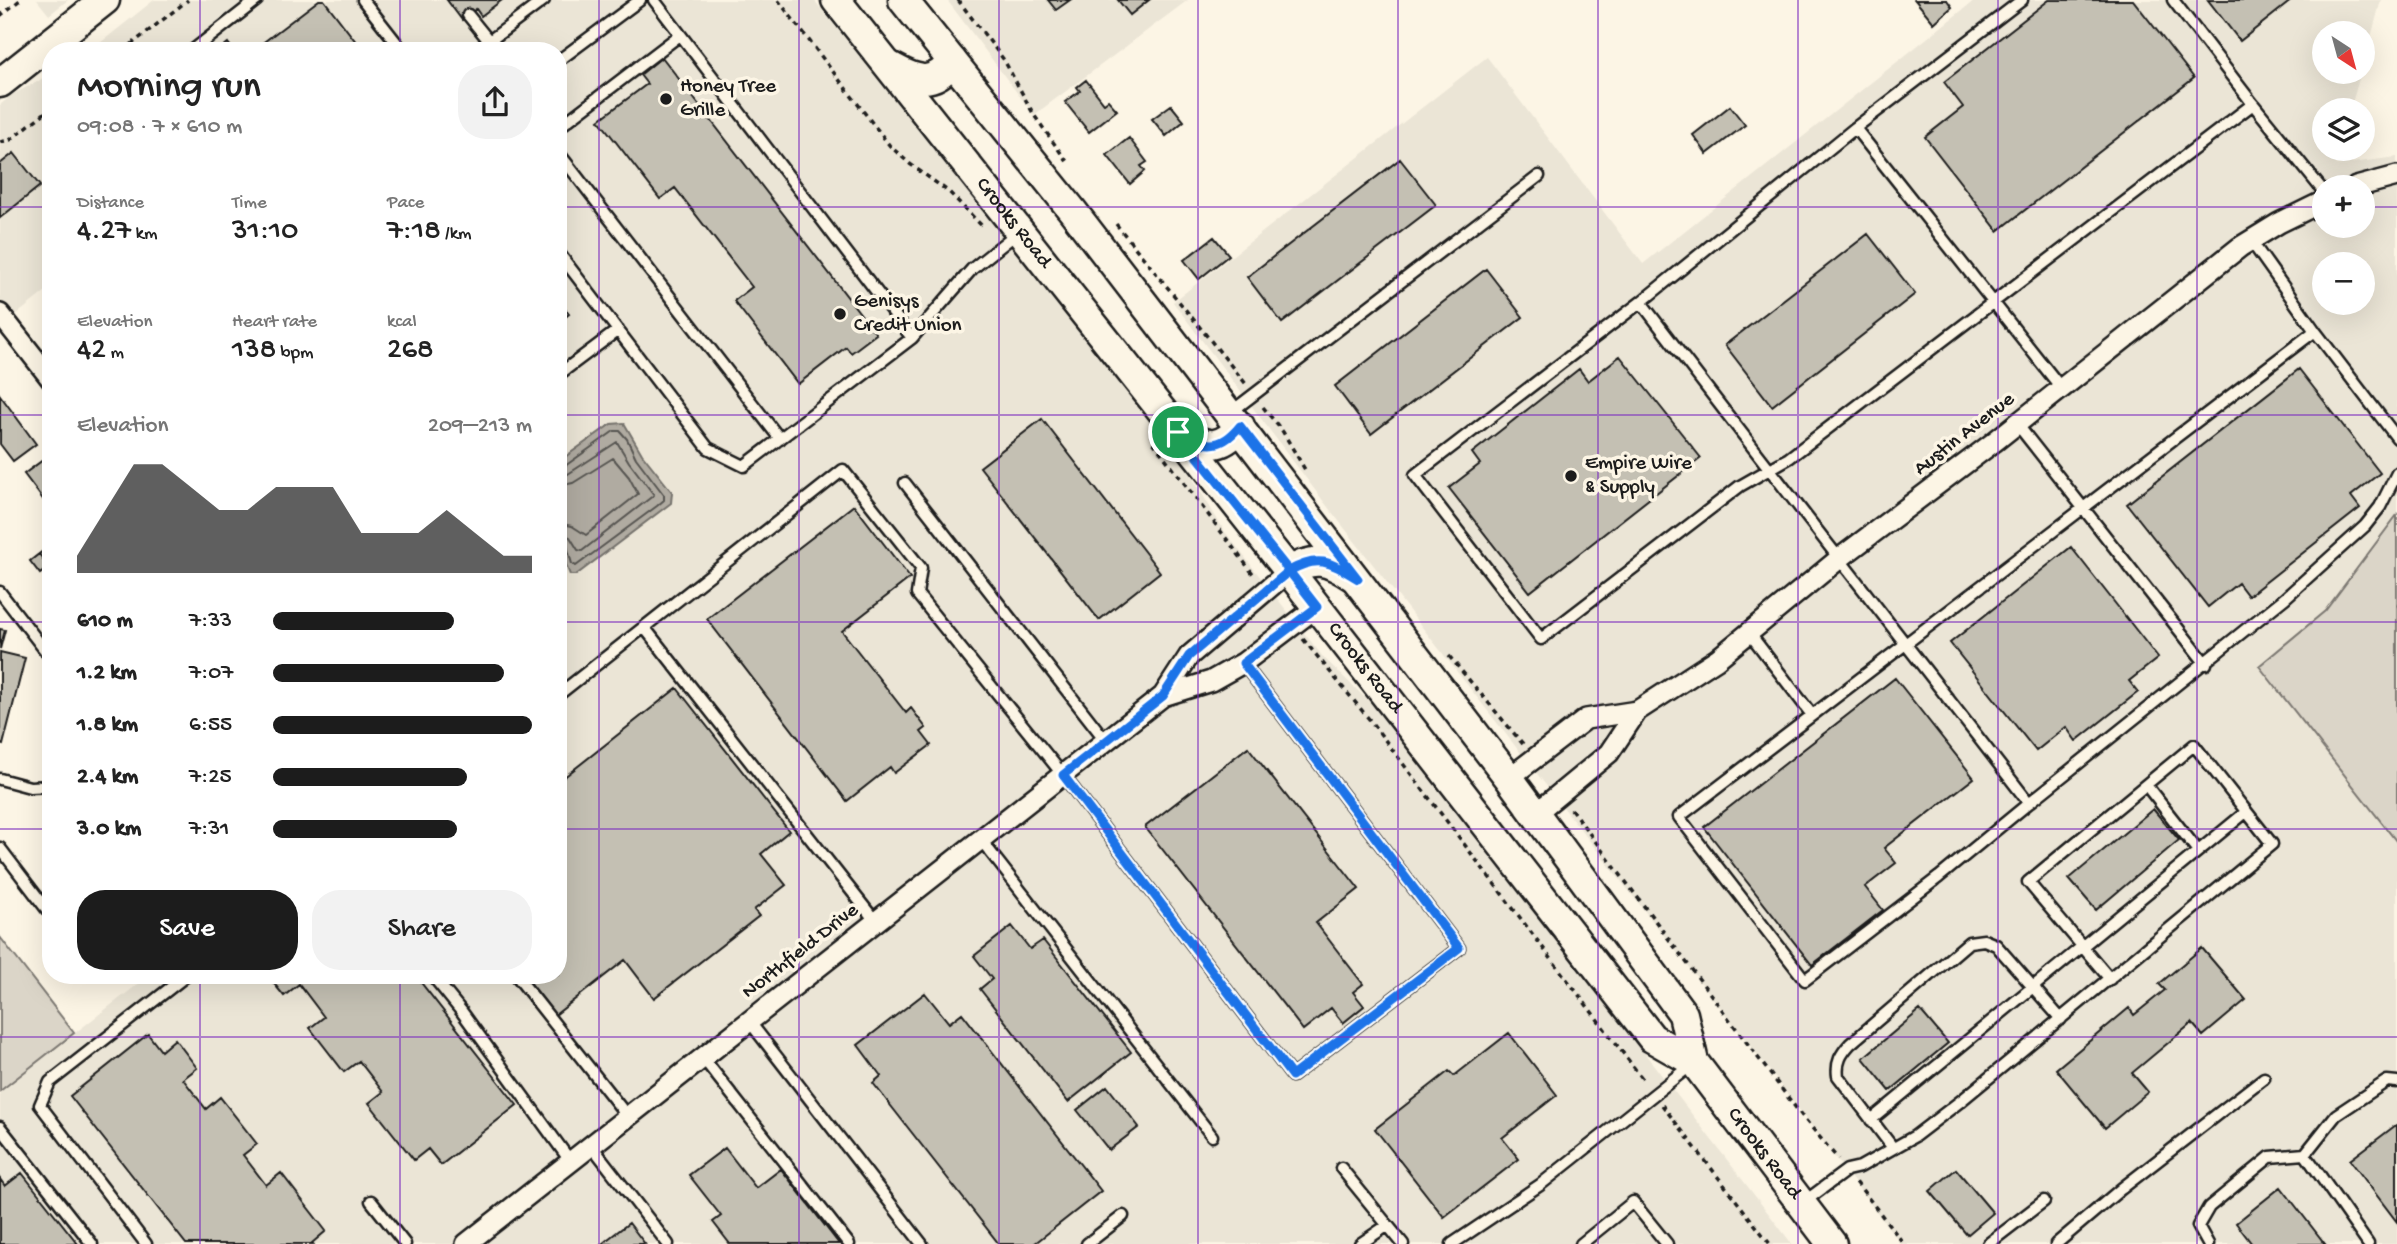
<!DOCTYPE html>
<html lang="en">
<head>
<meta charset="utf-8">
<style>
	body { margin:0; font-family:"Gochi Hand",sans-serif; background:#f2f2f2; color:#222; height:100vh; display:flex; flex-direction:column; font-size:26px; white-space:nowrap }
	* { box-sizing:border-box; margin:0 }
	p { font-size:23px; color:#767676 }
	.icon { flex:none; width:38px; height:38px; fill:none; stroke:currentColor; stroke-width:2; stroke-linecap:round; stroke-linejoin:round }
	.map { position:relative; flex:1; overflow:hidden }
	.panel { position:absolute; left:42px; top:42px; width:525px; height:942px; display:flex; flex-direction:column; background:#fff; border-radius:28px; box-shadow:0 7px 28px #0002 }
	.panel>* { flex:none }
	.needle { width:46px; rotate:144deg }
	.controls { position:absolute; left:2312px; top:21px; display:grid; gap:14px }
	.controls a { display:grid; place-items:center; width:63px; height:63px; border-radius:50%; background:#fff; box-shadow:0 7px 28px #0002; font-size:35px }
	.pin { position:absolute; display:grid; place-items:center; width:60px; height:60px; color:#fff; margin:-30px; border:4px solid #fff; border-radius:50%; box-shadow:0 2px 7px #0007 }
	.round { display:grid; place-items:center; flex:none; width:74px; height:74px; border-radius:28px; background:#f2f2f2 }
	.headline { display:flex; align-items:center; justify-content:space-between; height:119px; padding:0 35px }
	h1 { font-size:38px; font-weight:600; line-height:52px }
	.metrics { display:grid; grid-template-columns:repeat(3,1fr); gap:10px; height:119px; padding:7px 35px }
	.metrics div { display:grid; align-content:center }
	.metrics b { font-size:30px; font-weight:600 }
	.metrics small { font-size:19px; font-weight:400 }
	.metrics p { font-size:19px }
	.chart { height:196px; padding:14px 35px }
	.chart p { display:flex; justify-content:space-between }
	.chart svg { width:100%; height:126px; margin-top:7px; fill:#1c1c1c; opacity:.7 }
	.action { display:flex; gap:14px; margin-top:auto; padding:14px 35px }
	.action a { flex:1; height:80px; border-radius:28px; background:#1c1c1c; color:#fff; font-size:28px; font-weight:600; line-height:80px; text-align:center }
	.action a+a { background:#f2f2f2; color:#222 }
	ul { padding:0 35px; list-style:none; font-size:23px }
	li { display:grid; grid-template-columns:112px 84px 1fr; align-items:center; height:52px }
	li i { height:18px; border-radius:9px; background:#1c1c1c }
	.map>svg:first-child { display:block }
	.built { fill:#ebe5d6; fill-rule:evenodd }
	.green { fill:#dbd5c8; stroke:#7c7872; stroke-width:2 }
	.water { fill:#b0aba1; stroke:#75726c; stroke-width:2 }
	.lines { fill:none; stroke-linecap:round; stroke-linejoin:round }
	.shore { stroke:#575551; stroke-width:2 }
	.building { fill:#c4c0b3; stroke:#1c1c1c; stroke-width:2 }
	.lane-casing { stroke:#1c1c1c; stroke-width:15 }
	.street-casing { stroke:#1c1c1c; stroke-width:24 }
	.secondary-casing { stroke:#1c1c1c; stroke-width:33 }
	.path { stroke:#1c1c1c; stroke-width:3.5; stroke-dasharray:5 5; stroke-linecap:butt }
	.lane { stroke:#fcf5e5; stroke-width:10 }
	.street { stroke:#fcf5e5; stroke-width:19 }
	.secondary { stroke:#fcf5e5; stroke-width:28 }
	.route-casing { stroke:#fff; stroke-width:14 }
	.route { stroke:#1a73e8; stroke-width:9 }
	.grid { fill:none; stroke:#7b2cbf; stroke-width:2; stroke-opacity:0.55 }
	.poi-dot { fill:#1c1c1c; stroke:#fcf5e5; stroke-width:2.5 }
	.labels { text-anchor:middle; dominant-baseline:central; stroke-width:7; stroke-linejoin:round; paint-order:stroke }
	.poi-label { font-size:21px; fill:#1c1c1c; stroke:#fcf5e5; text-anchor:start }
	.street-label { font-size:21px; fill:#1c1c1c; stroke:#fcf5e5 }
</style>
</head>
<body>
<div class="map">
<svg width="2397" height="1244" viewBox="0 0 2397 1244">
	<rect width="100%" height="100%" fill="#fcf5e5"/>
	<filter id="ink" filterUnits="userSpaceOnUse"><feTurbulence type="fractalNoise" baseFrequency=".0143" numOctaves="2"/><feDisplacementMap in="SourceGraphic" scale="14" xChannelSelector="R" yChannelSelector="G"/><feConvolveMatrix kernelMatrix="1 2 1 2 8 2 1 2 1" color-interpolation-filters="sRGB"/></filter>
	<g filter="url(#ink)">
		<path class="built" d="M37,0h31l-19,15z
			M154,0h660l364,454 47,78 98,125 62,60 407,527h-1792v-153l150,-116h408v-924h-468z
			M947,0h241l-154,115z
			M1975,0h406l-18,67 -1,-34h-38v39h37l-11,38h-26v39h16l-4,16 61,-8v358l-72,96 -66,55 138,176v402h-496l-138,-182 -439,-560 -151,-200 314,-245 156,207zM2324,187h38v39h-38zM2324,264h38v39h-38z
			M51,75v212l-40,32 -11,-16v-198l13,-11z"/>
		<path class="green" d="M2397,515v327l-138,-176 66,-55z
			M0,937l74,96 -74,58z"/>
		<path class="water" d="M624,423l18,31 30,38 -1,11 -95,72h-6l-12,-31v-82l53,-38z"/>
		<g class="lines">
			<path class="shore" d="M558,467l7,-1 49,-35h6l7,8 9,19 28,37v5l-7,6 -81,60 -4,-2 -5,-18 -9,-3
				M558,476l10,-2 49,-32 12,20 25,33 -72,56 -4,-1 -8,-13 -12,-3
				M558,486l15,-3 40,-25 16,19 9,17 -52,41 -14,-9 -14,-3"/>
		</g>
		<path class="building" d="M319,0h5l39,51h-111z
			M447,0h55l-21,16 -5,-7 -14,11z
			M1048,0h22l-14,10z
			M1118,0h31l-19,15z
			M1915,0h32l5,7 -18,16z
			M2049,0h84l61,78 -196,153 -73,-94 38,-30 -19,-25z
			M2208,0h84l-52,41z
			M228,43l6,8h-16z
			M662,57l214,277 -25,19 -5,-6 -48,37 -64,-83 18,-14 -77,-99 -15,11 -61,-79 48,-36 -7,-9z
			M1086,80l18,23 4,-3 9,10 -28,22 -24,-30 15,-11 -3,-4z
			M1171,105l13,16 -18,15 -14,-17z
			M1730,106l15,19 -38,29 -14,-19z
			M1129,138l18,24 -6,4 4,5 -15,13 -23,-29z
			M14,153l26,33 -40,32v-54z
			M1400,159l36,46 -154,118 -35,-46z
			M1868,234l47,60 -143,112 -47,-61z
			M1214,237l15,18 -30,24 -15,-19z
			M1486,269l37,48 -152,117 -36,-48z
			M558,300l11,14 -11,9z
			M1620,356l81,102 -171,134 -81,-104 31,-24 -8,-11 107,-84 9,12z
			M2299,369l81,104 -29,23 9,12 -112,88 -10,-13 -30,24 -81,-103z
			M0,395l36,49 -23,17 -13,-17z
			M1042,419l118,153 -61,48 -119,-153z
			M47,457l4,5v48l-27,-36z
			M854,505l56,73 -68,53 64,82 5,-5 15,20 -5,4 10,13 -37,28 -4,-6 -43,34 -140,-182z
			M51,545v24l-12,-15z
			M2071,547l87,111 -29,23 9,11 -62,49 -10,-14 -30,24 -86,-108z
			M39,554l10,13 -9,7 -10,-13z
			M0,629l5,1 -5,19z
			M0,652l25,6 -22,87 -3,-1z
			M1895,678l79,100 -90,70 12,15 -31,24 18,23 -71,55 -108,-138z
			M677,688l112,143 -28,23 25,31 -32,25 5,6 -105,82 -29,-38 -70,55 -31,-40h34v-193z
			M1248,747l111,142 -43,34 47,61 -10,8 11,14 -21,17 -12,-15 -28,22 -158,-203z
			M2153,809l26,31 -83,70 -27,-31z
			M1012,926l18,23 13,-9 88,112 -63,50 -88,-113 12,-10 -18,-23z
			M2202,948l44,52 -43,36 -11,-13 -60,50 16,19 -43,36 -49,-59 73,-61 5,7 31,-25 -6,-6z
			M267,975h148l102,130 -76,60 -13,-16 -14,11 -45,-57 14,-11 -24,-31 -15,11 -34,-44 14,-11 -25,-33 -15,12z
			M925,993l24,30 13,-10 139,178 -67,53h-35l-126,-161 8,-7 -23,-31z
			M1920,1010l28,33 -58,48 -27,-33z
			M1509,1033l48,62 -55,43 17,21 -75,58 -69,-88 74,-58 5,5z
			M148,1034l13,17 14,-12 22,29 -14,11 23,30 14,-12 37,47 -14,11 23,30 15,-12 45,58 -14,12 1,1h-127l-116,-148z
			M1107,1086l32,41 -30,23 -32,-40z
			M2396,1125l1,1v96l-47,-62z
			M725,1148l31,40 25,-19 58,75h-109l-17,-22 8,-6 -32,-41z
			M1956,1169l37,44 -26,22 -37,-44z
			M22,1173l56,71h-78v-65l5,7z
			M2281,1187l44,57h-73l-16,-21z
			M629,1223l16,21h-43l6,-5z"/>
		<g class="lines">
			<g class="lane-casing">
				<path id="lane" d="M363,0l40,51
					M654,0l258,338
					M2173,0l80,104 -464,354 -49,28 -199,153 -126,-164 226,-173c128,168 259,334 388,501l-90,74 -134,103 -126,-163 636,-486
					M468,15l21,26
					M192,51l65,-51
					M476,51l68,-51
					M558,61l82,-61
					M2253,104l71,88
					M558,128l122,-93
					M1855,128l207,261
					M558,152l222,287
					M2251,241l64,90 82,107
					M558,252l150,196 36,18 168,-128 60,-69 45,-36
					M1641,302l214,-174 167,-128
					M558,375l60,-45
					M1231,412l308,-236
					M2017,424l189,240
					M905,483l201,258
					M0,592l51,66
					M644,627l232,295
					M1750,634l62,81
					M558,695l285,-225 78,98 -4,26 146,181 229,301 167,-128 -216,-285
					M0,779l30,8 21,-1
					M2146,785l52,66
					M2029,803l256,-205 80,-72 15,-19 17,-34
					M981,840l231,296
					M0,848l51,67
					M432,975l30,37 109,150
					M516,975l112,142
					M749,1021l173,223
					M703,1058l146,186
					M1871,1120l375,-308
					M0,1127l92,117
					M591,1145l77,99
					M1893,1148l-55,-72c-2,-14 3,-22 12,-32l119,-102 15,-2 12,5 65,74
					M1341,1168l62,76
					M371,1201l34,43
					M1804,1202l43,-32 13,-3 55,-31 47,-36 310,-256 -78,-99 -166,137 82,97
					M146,1244l-106,-139 10,-23 137,-107
					M1087,1244l36,-28
					M1360,1244l28,-19
					M1452,1244l88,-59 151,-120
					M1581,1244l52,-42 34,42
					M1988,1244l56,-43
					M2056,1244l65,-55 143,-111
					M2208,1244l-10,-18 11,-19 61,-50 35,-3
					M2368,1244l-63,-90 31,-39 51,-34 10,1"/>
			</g>
			<g class="street-casing">
				<path id="street" d="M2356,187l41,-11
					M0,314l51,65
					M1163,696l48,-15 32,-18 74,-56
					M1509,778l77,-59 51,-8 80,-52 123,-101 154,-116 246,-195 39,-24 45,-22
					M1535,814l74,-61 28,-42
					M466,1244l697,-548 26,-40 100,-85"/>
			</g>
			<g class="secondary-casing">
				<g id="secondary">
					<path id="s1" d="M836,0l453,571 363,467 42,24"/>
					<path id="s2" d="M903,0l169,210 437,568 174,236 11,48 138,182"/>
					<path d="M890,66c25,14 43,22 62,-5"/>
					<path d="M0,83l105,-83"/>
					<path d="M1181,433c25,14 40,18 59,-7"/>
					<path d="M1289,571c26,-15 38,-11 63,5"/>
				</g>
			</g>
			<path class="path" d="M778,0l112,146 20,18 39,28 34,35
				M958,0l46,60 30,55 34,48
				M0,16l20,-16
				M123,51l65,-51
				M0,142l10,-2 41,-32
				M1116,224l130,160
				M1263,407l20,25 24,41
				M1153,442l101,133
				M1303,639l66,80 276,363
				M1449,656l74,88
				M1571,809l231,307 36,43
				M1662,1105l108,139
				M1856,1182l48,62"/>
			<use href="#lane" class="lane"/>
			<use href="#street" class="street"/>
			<use href="#secondary" class="secondary"/>
		</g>
	</g>
	<g class="lines" filter="url(#ink)">
		<g class="route-casing">
			<path id="route" d="M1178,432l111,139 -100,85 -26,40 -100,79 229,301 167,-128 -216,-285 74,-56 -28,-36c30,-17 41,-9 69,8l-118,-153c-21,26 -36,20 -62,6"/>
		</g>
		<use href="#route" class="route"/>
	</g>
	<path class="grid" d="M200,0v51M400,0v51M599,0v1244M799,0v1244M999,0v1244M1198,0v1244M1398,0v1244M1598,0v1244M1798,0v1244M1998,0v1244M2197,0v1244M0,207h51M558,207h1766M2362,207h35M0,415h51M558,415h1839M0,622h51M558,622h1839M0,829h51M558,829h1839M200,975v269M400,975v269M0,1037h2397"/>
	<g class="poi-dot">
		<circle cx="666" cy="99" r="7"/>
		<circle cx="840" cy="314" r="7"/>
		<circle cx="1571" cy="476" r="7"/>
	</g>
	<g class="labels">
		<g class="poi-label">
			<text x="680" y="87">Honey Tree<tspan x="680" dy="24">Grille</tspan></text>
			<text x="854" y="302">Genisys<tspan x="854" dy="24">Credit Union</tspan></text>
			<text x="1585" y="464">Empire Wire<tspan x="1585" dy="24">&amp; Supply</tspan></text>
		</g>
		<g class="street-label">
			<text stroke="none"><textPath href="#s1" startOffset="285">Crooks Road</textPath></text>
			<text transform="translate(1965 435) rotate(-38)">Austin Avenue</text>
			<text stroke="none"><textPath href="#s1" startOffset="852">Crooks Road</textPath></text>
			<text transform="translate(801 952) rotate(-38)">Northfield Drive</text>
			<text stroke="none"><textPath href="#s2" startOffset="1444">Crooks Road</textPath></text>
		</g>
	</g>
</svg>
<div class="controls">
<a><svg class="needle" viewBox="-14 -14 28 28"><path d="M0-13l5 13h-10z" fill="#e53935"/><path d="M0 13l5-13h-10z" fill="#767676"/></svg></a>
<a><svg class="icon" aria-label="layers" viewBox="0 0 24 24"><path d="M12 4l9 5-9 5-9-5zM3 14l9 5 9-5"/></svg></a>
<a>+</a>
<a>−</a>
</div>
<div class="pin" style="left:1178px;top:432px;background:#1e9e55"><svg class="icon" aria-label="arrive" viewBox="0 0 24 24"><path d="M6 21V4h12l-3 4 3 4H6"/></svg></div>
<section class="panel">
<div class="headline"><div><h1>Morning run</h1><p>09:08 · 7 × 610 m</p></div><a class="round"><svg class="icon" aria-label="share" viewBox="0 0 24 24"><path d="M12 15V3M7 8l5-5 5 5M5 13v7h14v-7"/></svg></a></div>
<div class="metrics">
<div><p>Distance</p><b>4.27<small> km</small></b></div>
<div><p>Time</p><b>31:10</b></div>
<div><p>Pace</p><b>7:18<small> /km</small></b></div>
</div>
<div class="metrics">
<div><p>Elevation</p><b>42<small> m</small></b></div>
<div><p>Heart rate</p><b>138<small> bpm</small></b></div>
<div><p>kcal</p><b>268</b></div>
</div>
<div class="chart"><p><span>Elevation</span>209–213 m</p>
<svg viewBox="0 0 160 44" preserveAspectRatio="none"><path d="M0 44V38L10 22L20 6L30 6L40 14L50 22L60 22L70 14L80 14L90 14L100 30L110 30L120 30L130 22L140 30L150 38L160 38V44z"/></svg>
</div>
<ul>
<li><b>610 m</b>7:33<i style="width:70%"></i></li>
<li><b>1.2 km</b>7:07<i style="width:89%"></i></li>
<li><b>1.8 km</b>6:55<i style="width:100%"></i></li>
<li><b>2.4 km</b>7:25<i style="width:75%"></i></li>
<li><b>3.0 km</b>7:31<i style="width:71%"></i></li>
</ul>
<div class="action"><a>Save</a><a>Share</a></div>
</section>
</div>
</body>
</html>
